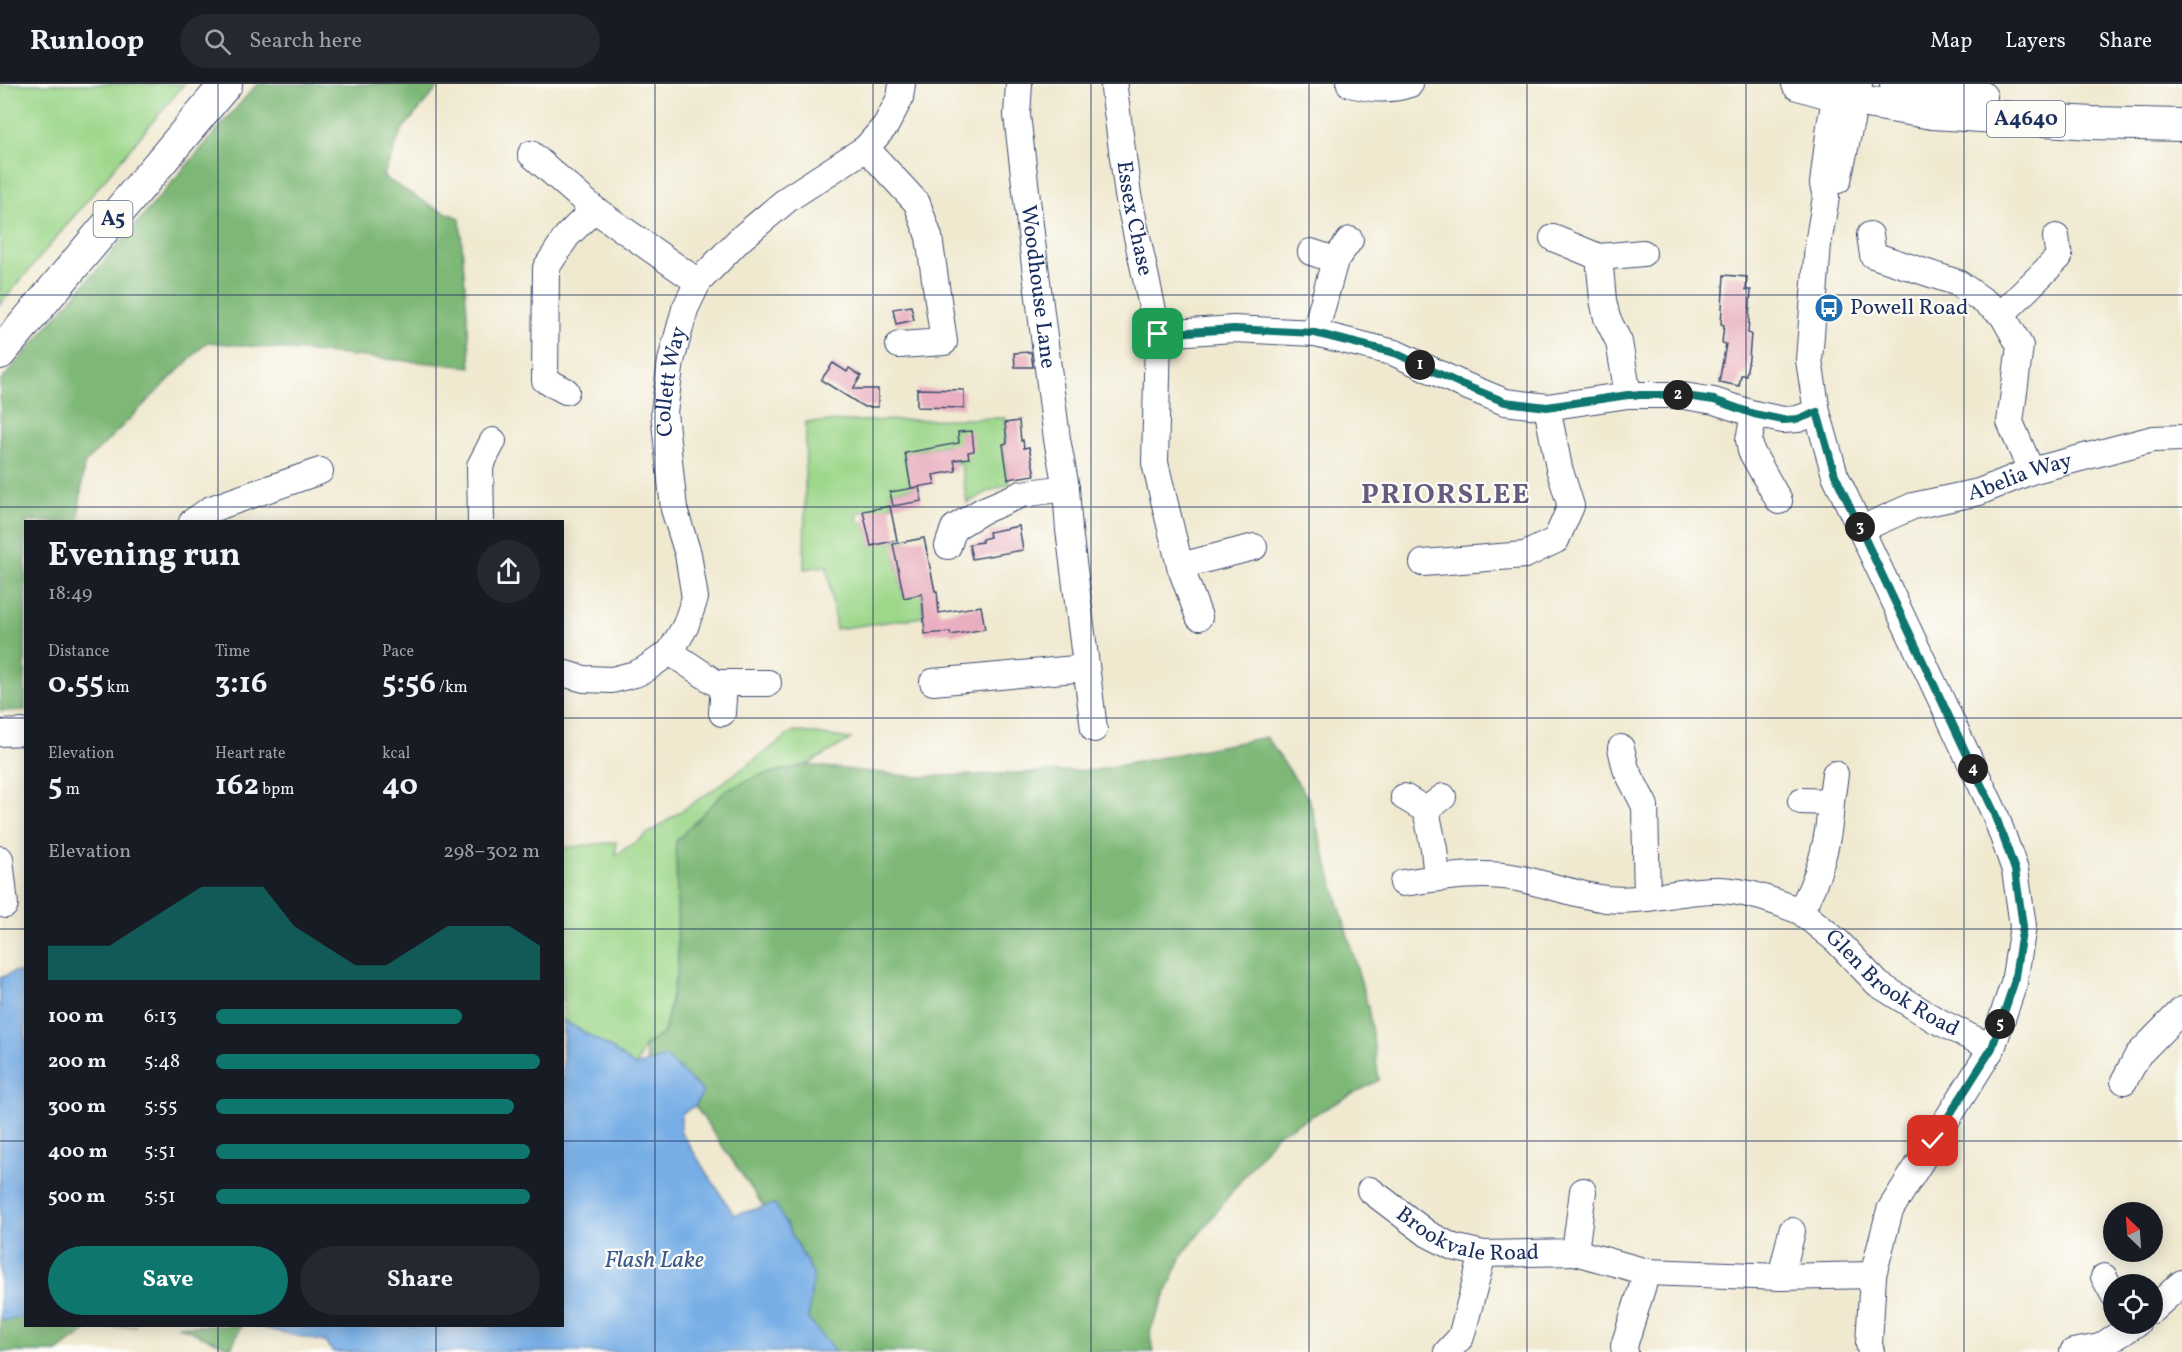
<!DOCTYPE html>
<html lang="en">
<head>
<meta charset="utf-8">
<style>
	body { margin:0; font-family:Vollkorn,serif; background:#242831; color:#f1f3f6; height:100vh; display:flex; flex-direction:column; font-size:22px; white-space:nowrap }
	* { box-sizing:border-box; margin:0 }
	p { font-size:20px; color:#9ea1a6 }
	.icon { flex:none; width:33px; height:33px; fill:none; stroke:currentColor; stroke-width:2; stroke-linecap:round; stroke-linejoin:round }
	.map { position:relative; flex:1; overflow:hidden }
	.details { position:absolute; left:24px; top:436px; width:540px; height:807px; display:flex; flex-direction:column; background:#171b24; border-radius:0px; box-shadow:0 3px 15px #0003 }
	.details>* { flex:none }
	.needle { width:39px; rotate:335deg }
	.fabs { position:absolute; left:2103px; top:1118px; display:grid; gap:12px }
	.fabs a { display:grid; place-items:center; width:60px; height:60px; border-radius:50%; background:#171b24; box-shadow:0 3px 15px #0003; font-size:30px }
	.pin { position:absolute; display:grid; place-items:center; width:51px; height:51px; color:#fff; margin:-26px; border-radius:12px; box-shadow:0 3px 9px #0006 }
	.km { position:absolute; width:30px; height:30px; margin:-15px; border-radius:50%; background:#222; color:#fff; font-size:16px; line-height:30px; text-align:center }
	.round { display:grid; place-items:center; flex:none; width:63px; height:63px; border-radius:32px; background:#242831 }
	.headline { display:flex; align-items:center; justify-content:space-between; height:102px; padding:0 24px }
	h1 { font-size:33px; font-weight:700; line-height:45px }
	.metrics { display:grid; grid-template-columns:repeat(3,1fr); gap:9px; height:102px; padding:6px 24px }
	.metrics div { display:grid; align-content:center }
	.metrics b { font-size:30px; font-weight:700 }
	.metrics small { font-size:16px; font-weight:400 }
	.metrics p { font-size:16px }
	.chart { height:168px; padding:12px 24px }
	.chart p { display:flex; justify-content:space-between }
	.chart svg { width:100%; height:108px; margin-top:6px; fill:#0f766e; opacity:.7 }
	.cta { display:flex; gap:12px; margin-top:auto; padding:12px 24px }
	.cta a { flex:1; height:69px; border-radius:36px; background:#0f766e; color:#fff; font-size:24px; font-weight:700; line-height:69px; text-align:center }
	.cta a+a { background:#242831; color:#f1f3f6 }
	ul { padding:0 24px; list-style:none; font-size:20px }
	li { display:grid; grid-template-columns:96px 72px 1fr; align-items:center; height:45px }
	li i { height:15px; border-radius:8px; background:#0f766e }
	header { display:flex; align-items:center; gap:36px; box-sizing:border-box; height:84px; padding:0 30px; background:#171b24; border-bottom:2px solid #363941 }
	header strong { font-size:28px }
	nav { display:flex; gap:33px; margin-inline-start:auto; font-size:21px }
	.search { width:420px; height:54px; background:#242831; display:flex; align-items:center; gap:15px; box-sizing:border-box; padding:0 21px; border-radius:33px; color:#9ea1a6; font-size:22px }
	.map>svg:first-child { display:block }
	.green { fill:#9cd78a; stroke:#5c8374; stroke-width:1.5 }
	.forest { fill:#7db876; stroke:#4c746a; stroke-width:1.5 }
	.water { fill:#77aee6; stroke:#496ea2; stroke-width:1.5 }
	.building { fill:#e9aec0 }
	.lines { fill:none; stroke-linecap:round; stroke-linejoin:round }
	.minor-casing { stroke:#3b4b6f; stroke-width:28 }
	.major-casing { stroke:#3b4b6f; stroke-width:34 }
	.minor { stroke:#fff; stroke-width:26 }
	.major { stroke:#fff; stroke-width:32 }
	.route-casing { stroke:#fff; stroke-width:12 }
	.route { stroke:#0f766e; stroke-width:8 }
	.grid { fill:none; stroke:#1b2f5e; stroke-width:1.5; stroke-opacity:0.55 }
	.labels { text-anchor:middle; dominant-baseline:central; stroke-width:4.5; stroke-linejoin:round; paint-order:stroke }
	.shield { fill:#fdfcf7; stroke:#5f6c8c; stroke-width:1.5 }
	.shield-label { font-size:21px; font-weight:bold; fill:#1b2f5e }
	.street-label { font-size:22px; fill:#1b2f5e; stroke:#fdfcf7 }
	.poi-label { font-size:22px; fill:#1b2f5e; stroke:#fdfcf7; text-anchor:start }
	.water-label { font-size:24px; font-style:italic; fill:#3b5b8e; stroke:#fdfcf7 }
	.district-label { font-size:28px; font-weight:bold; letter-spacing:1.5px; fill:#635b80; stroke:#fdfcf7 }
</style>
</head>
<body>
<header>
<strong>Runloop</strong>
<div class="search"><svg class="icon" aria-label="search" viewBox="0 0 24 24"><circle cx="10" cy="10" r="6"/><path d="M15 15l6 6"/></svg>Search here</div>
<nav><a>Map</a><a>Layers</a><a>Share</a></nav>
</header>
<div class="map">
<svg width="2182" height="1268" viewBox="0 0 2182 1268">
	<rect width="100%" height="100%" fill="#fdfcf7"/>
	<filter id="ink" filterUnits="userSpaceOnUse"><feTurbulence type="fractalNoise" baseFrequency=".0167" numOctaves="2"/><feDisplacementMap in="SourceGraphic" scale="12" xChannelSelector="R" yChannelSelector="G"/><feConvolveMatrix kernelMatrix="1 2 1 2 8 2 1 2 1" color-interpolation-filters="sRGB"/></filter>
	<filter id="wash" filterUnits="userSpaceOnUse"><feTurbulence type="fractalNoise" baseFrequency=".008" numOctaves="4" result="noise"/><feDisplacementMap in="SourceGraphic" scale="24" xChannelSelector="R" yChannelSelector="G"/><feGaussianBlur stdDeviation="1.35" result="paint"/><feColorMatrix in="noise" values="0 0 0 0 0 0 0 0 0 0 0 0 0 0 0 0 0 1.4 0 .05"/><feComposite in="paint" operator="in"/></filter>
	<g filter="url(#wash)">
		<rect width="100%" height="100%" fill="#f0e9d0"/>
		<path class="green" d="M0,0h184l-184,221z
			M1006,334l1,25 -4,1 6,40 -20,7 -22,12 -6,-39 -6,1 -3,-16 -5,-4 -42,8 2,10 8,-1 4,25 -29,5 3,14 -36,7 2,10 7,-1 5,23 26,-5 10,1 5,22 -16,-3 8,37 18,-4 1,24 -87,12 -9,-63 -23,3 2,-147z
			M794,647l57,8 -44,26 -50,11 -81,65 2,125 -14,67 -20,13 -8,21 -25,-19 -48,-28 -1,-172 54,-6v13l101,-68z"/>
		<path class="forest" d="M257,0h184l-39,46 -19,47 50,30 27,11 11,149 -264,-25 -123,122 -6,58h-52l-1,188 -25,1v-329z
			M1266,653l43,62 59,208 11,73 -103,55 -94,121 -32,75 4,21h-319l-27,-33 5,-45 -38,-69 -11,2 -69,-101 8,-14 -36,-35 -20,6 -3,-17 20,-13 14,-67 -2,-125 49,-50 32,-15 50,-11 110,12 179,-7z
			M25,1232l1,10h110l-46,2 -33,24h-57v-33l5,2z
			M178,1242h63l-10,22z"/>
		<path class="water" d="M13,888l13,1v343l-21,5 -5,-2v-341z
			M563,936l48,28 24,18 31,-9 37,35 -8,14 -13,7 -2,18 54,84 41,-11 38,70 -5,45 27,33h-502l-8,-10 -71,-16h308z"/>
		<g id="blocks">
			<path class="building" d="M1724,191l23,2 -1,13h5l-3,43 3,1 -2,24 -3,17h-5l-2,11 -20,-4 7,-38 -4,-1 2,-18 -3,-1z
				M911,222l3,14 -18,4 -3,-15z
				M1031,268l2,15h-18l-1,-14z
				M833,279l14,9 2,-4 12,8 -8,13h25v18h-14l-43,-27z
				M917,305l47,1v18l-47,-1z
				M1019,337l2,20 2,-1 1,8 5,-1 6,28 -27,4 -5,-35 4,-1 -2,-20z
				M972,347l2,20 -6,1 1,6 -15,2 2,11 -23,4 2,9 -24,4 -6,-35 54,-10 -1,-11z
				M919,403l3,14 -29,5 -3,-14z
				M890,422l7,34 -26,6 -8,-35z
				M1019,442l4,24 -51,9 -3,-15 13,-2v-3l8,-2 -1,-5z
				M924,454l11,53h2l2,22 42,-7 4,23 -34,6 -1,-3 -25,2 -3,-40 -18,4 -11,-54z"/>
		</g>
	</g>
	<g filter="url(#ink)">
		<use href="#blocks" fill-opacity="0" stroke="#3b4b6f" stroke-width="1.5"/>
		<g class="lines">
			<g class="minor-casing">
				<g id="minor">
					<path id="s1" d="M1019,0l-2,31 15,127 25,197 9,49 3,42 25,199"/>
					<path id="s2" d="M1115,0l-1,5 14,106 30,139 -3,129 25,103"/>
					<path d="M1350,0c21,5 39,7 60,0"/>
					<path d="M1838,0l-8,42 -7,58 3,13 -8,47 -9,116 8,52 18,63 160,339 20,56 8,56 -9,57 -22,65 -102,162 -17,65 -4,69 2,8"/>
					<path d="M866,64l51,55 12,34 15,105 -45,3"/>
					<path d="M531,70l63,55 -27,27 -21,32 -1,112 21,11"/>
					<path d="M1838,96l21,-96"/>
					<path d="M594,125l104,73"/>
					<path d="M1870,151l3,20 85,28 44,31 57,-57 -3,-20"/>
					<path d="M1553,154l46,19 44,-4"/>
					<path d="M1311,168l24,8 -20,73"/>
					<path d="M1599,173l4,43 4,18 12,24 9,53"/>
					<path d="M1335,176l15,-20"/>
					<path d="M2002,230l18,32 -10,76 21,49"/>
					<path d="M1158,250l76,-5 81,4 80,20 66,31 44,18 42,5 81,-12h50l36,6 40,13 29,6 15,-1 19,-7"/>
					<path d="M1754,330l-5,26 2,11 28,50"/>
					<path d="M192,438l19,-13 109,-38"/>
					<path d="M481,438l-1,-56 13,-25"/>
					<path id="s3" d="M1861,445l52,-23 66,-14 52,-21 122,-32 29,-1"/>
					<path d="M948,462l6,-18 28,-17 40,-17 44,-6"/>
					<path d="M1423,479l102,-8 31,-15 15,-34 -12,-38 -12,-61"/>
					<path d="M1199,533l-19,-51 74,-19"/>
					<path d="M670,568l46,31h52"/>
					<path id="s4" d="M562,589l22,6 28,1 23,-6 9,-4 26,-18 15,-25 10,-29 -7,-44 -14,-45 -10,-97 7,-51 14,-52 13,-27 41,-42 50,-42 77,-50 20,-23 14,-27 2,-14"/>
					<path d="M933,598l153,-14"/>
					<path d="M722,629l2,-29"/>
					<path d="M0,649l26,-1"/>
					<path d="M1621,664l5,21 19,37 2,92"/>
					<path d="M1404,713l22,13"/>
					<path d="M1801,717l30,1 4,-28"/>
					<path d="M0,775l5,46"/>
					<path d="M1437,794l-3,-29 -8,-39 17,-13"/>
					<path d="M1403,799c37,-5 77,-12 114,-5 30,6 59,17 89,21 39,4 76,-10 114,-9 28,1 54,11 80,21 20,-34 29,-70 31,-109"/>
					<path id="s5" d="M1800,827l37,30 41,43 56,35 58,29"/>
					<path d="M2124,997l14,-26 44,-45"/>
					<path id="s6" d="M1370,1106l58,44 25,13 30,7 92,-2 8,-61"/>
					<path d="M1575,1168l72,20 -23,74 1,6"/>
					<path d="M1647,1188l134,5 11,-46"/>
					<path d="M1781,1193l92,-2"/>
					<path d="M2104,1193l10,18"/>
					<path d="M2152,1226l30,-27"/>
					<path d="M1447,1268l14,-15 22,-83"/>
					<path d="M2073,1268l27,-5 37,-24"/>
				</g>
			</g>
			<g class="major-casing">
				<path id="major" d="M1798,0l57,16 77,13 160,10 90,2
					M1896,0l85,13
					M0,269l226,-269"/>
			</g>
			<use href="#minor" class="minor"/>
			<use href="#major" class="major"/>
		</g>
	</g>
	<g class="lines" filter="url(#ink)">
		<g class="route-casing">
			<path id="route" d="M1158,250l76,-5 81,4 80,20 66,31 44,18 42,5 81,-12h50l36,5 40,14 29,6 15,-1 19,-7 18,63 160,339 20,56 8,56 -9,57 -22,65 -59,93"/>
		</g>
		<use href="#route" class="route"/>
	</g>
	<path class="grid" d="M218,0v438M436,0v438M655,0v1268M873,0v1268M1091,0v1268M1309,0v1268M1527,0v1268M1746,0v1268M1964,0v1268M0,211h2182M0,423h2182M0,634h26M562,634h1620M0,845h26M562,845h1620M0,1057h26M562,1057h1620M218,1242v26M436,1242v26"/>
	<defs>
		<g id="bus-disc" transform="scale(1.5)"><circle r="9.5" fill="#1f6fb2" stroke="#fdfcf7"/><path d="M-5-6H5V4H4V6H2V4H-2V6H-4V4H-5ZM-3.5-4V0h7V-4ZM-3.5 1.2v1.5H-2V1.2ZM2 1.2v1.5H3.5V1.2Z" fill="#fff"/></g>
	</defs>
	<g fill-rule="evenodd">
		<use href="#bus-disc" x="1829" y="224"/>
	</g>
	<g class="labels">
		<g class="shield">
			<rect x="1987" y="17" width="78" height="36" rx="4.5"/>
			<rect x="93.5" y="117" width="39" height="36" rx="4.5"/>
		</g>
		<g class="shield-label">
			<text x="2026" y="35">A4640</text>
			<text x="113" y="135">A5</text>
		</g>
		<g class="street-label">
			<text stroke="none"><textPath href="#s2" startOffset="136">Essex Chase</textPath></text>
			<text stroke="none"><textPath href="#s1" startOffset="204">Woodhouse Lane</textPath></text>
			<text stroke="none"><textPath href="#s4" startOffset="396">Collett Way</textPath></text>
			<text stroke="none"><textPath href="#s3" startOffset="168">Abelia Way</textPath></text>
			<text stroke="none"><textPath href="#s5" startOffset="118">Glen Brook Road</textPath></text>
			<text stroke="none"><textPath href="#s6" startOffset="112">Brookvale Road</textPath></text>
		</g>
		<g class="poi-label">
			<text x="1850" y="224">Powell Road</text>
		</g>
		<g class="water-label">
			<text x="654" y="1177">Flash Lake</text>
		</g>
		<g class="district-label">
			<text x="1446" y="411">PRIORSLEE</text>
		</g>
	</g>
</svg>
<div class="fabs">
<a><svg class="needle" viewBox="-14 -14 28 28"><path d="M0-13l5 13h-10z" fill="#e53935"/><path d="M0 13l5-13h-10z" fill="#9ea1a6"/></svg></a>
<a><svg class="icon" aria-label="locate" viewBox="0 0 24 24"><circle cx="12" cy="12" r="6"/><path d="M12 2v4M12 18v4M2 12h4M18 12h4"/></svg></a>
</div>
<div class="pin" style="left:1158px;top:250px;background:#1e9e55"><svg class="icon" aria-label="arrive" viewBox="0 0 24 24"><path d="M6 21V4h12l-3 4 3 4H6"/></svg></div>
<div class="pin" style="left:1933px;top:1057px;background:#d93025"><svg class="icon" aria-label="check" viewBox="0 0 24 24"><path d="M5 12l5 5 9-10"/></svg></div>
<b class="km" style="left:1420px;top:281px">1</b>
<b class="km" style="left:1678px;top:311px">2</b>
<b class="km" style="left:1860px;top:443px">3</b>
<b class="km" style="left:1973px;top:685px">4</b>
<b class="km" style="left:2000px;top:940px">5</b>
<section class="details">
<div class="headline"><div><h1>Evening run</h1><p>18:49</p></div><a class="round"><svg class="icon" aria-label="share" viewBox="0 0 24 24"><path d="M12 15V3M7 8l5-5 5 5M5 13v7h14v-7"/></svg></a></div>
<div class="metrics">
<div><p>Distance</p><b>0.55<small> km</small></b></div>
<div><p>Time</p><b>3:16</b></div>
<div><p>Pace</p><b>5:56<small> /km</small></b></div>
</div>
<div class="metrics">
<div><p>Elevation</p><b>5<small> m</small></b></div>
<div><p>Heart rate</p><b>162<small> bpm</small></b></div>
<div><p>kcal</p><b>40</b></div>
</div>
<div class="chart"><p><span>Elevation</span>298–302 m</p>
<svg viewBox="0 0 160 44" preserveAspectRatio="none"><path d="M0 44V30L10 30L20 30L30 22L40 14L50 6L60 6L70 6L80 22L90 30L100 38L110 38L120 30L130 22L140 22L150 22L160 30V44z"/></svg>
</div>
<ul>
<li><b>100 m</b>6:13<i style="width:76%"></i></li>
<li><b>200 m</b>5:48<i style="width:100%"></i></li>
<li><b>300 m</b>5:55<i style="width:92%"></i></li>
<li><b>400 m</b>5:51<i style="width:97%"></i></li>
<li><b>500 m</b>5:51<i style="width:97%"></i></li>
</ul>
<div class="cta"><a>Save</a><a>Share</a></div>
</section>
</div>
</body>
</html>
